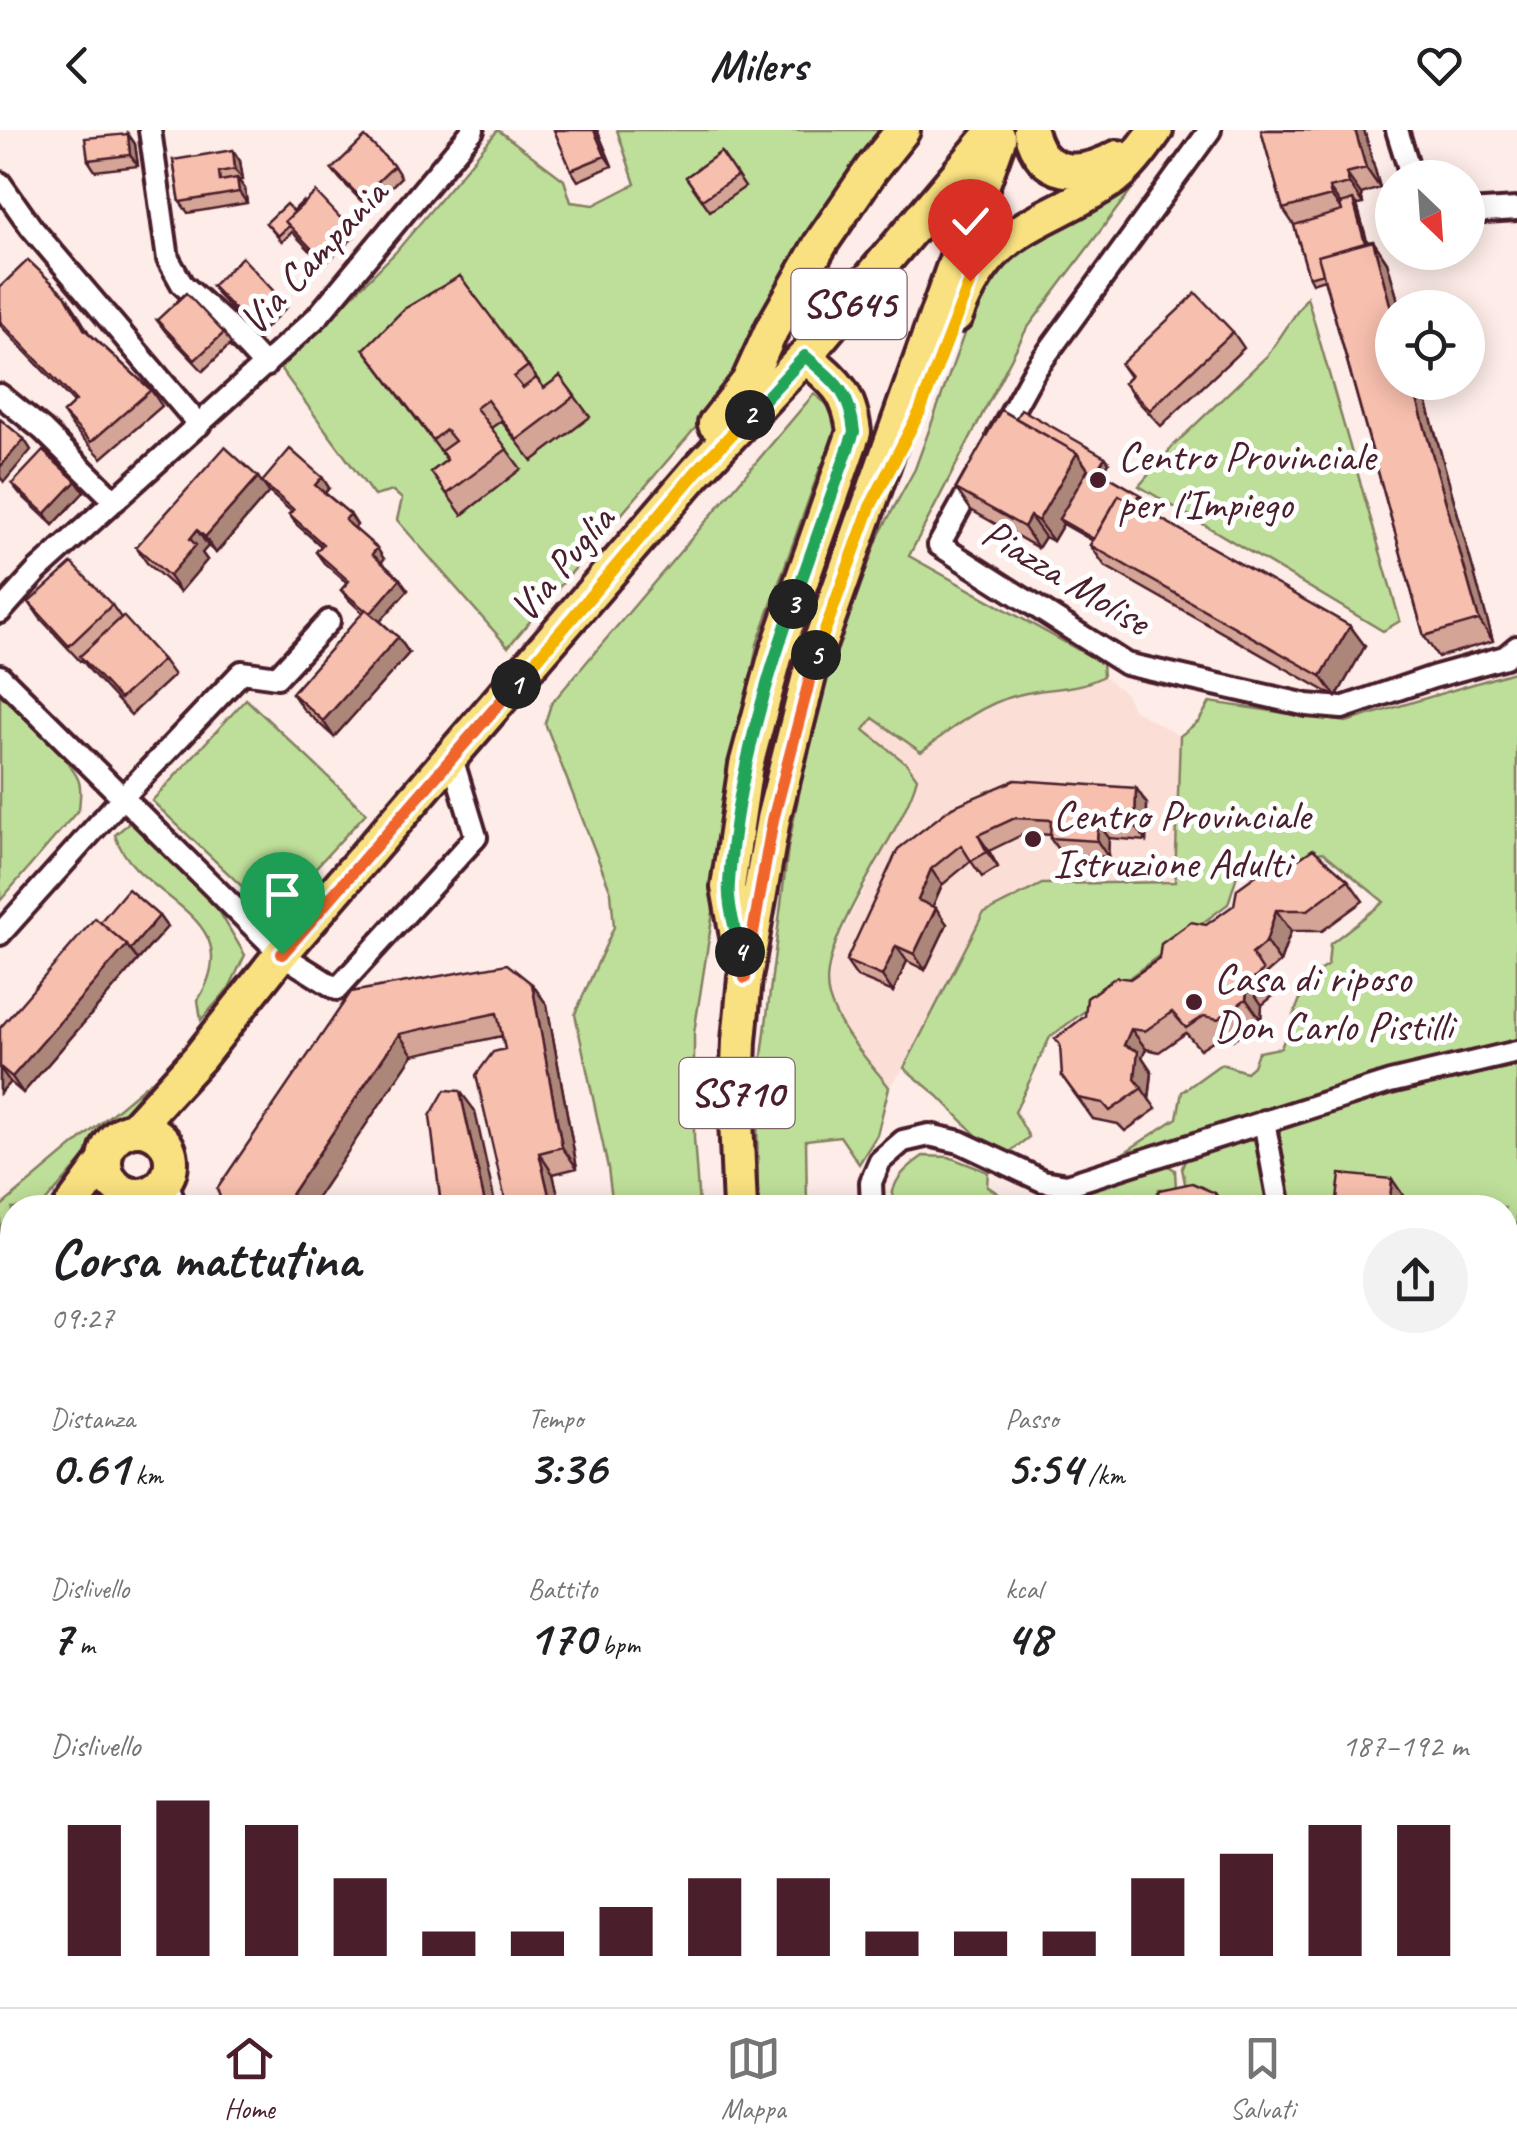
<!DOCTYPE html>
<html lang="it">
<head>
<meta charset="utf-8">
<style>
	body { margin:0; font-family:Caveat,sans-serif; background:#f2f2f2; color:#202124; height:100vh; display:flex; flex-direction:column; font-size:38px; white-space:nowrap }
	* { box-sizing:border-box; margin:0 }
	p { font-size:32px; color:#757577 }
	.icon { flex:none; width:55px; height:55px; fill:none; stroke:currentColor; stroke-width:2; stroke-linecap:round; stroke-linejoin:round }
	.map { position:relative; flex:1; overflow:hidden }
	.panel { position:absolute; left:0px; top:1065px; width:1518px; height:812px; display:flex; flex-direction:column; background:#fff; border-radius:40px 40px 0 0; box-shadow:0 5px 25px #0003 }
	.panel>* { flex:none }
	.needle { width:65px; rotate:155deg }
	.controls { position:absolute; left:1375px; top:30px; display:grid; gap:20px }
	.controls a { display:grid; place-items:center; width:110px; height:110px; border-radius:50%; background:#fff; box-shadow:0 5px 25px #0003; font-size:50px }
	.pin { position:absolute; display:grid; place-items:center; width:85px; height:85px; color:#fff; margin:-102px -42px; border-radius:50% 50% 50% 0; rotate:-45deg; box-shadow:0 0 10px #0007 }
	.pin .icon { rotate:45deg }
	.km { position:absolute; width:50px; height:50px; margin:-25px; border-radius:50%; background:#222; color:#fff; font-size:28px; line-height:50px; text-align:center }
	.round { display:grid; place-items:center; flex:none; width:105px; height:105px; border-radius:52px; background:#f2f2f2 }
	.head { display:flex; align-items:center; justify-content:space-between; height:170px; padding:0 50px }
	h1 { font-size:55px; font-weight:800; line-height:75px }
	.stats { display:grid; grid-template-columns:repeat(3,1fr); gap:15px; height:170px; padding:10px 50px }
	.stats div { display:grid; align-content:center }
	.stats b { font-size:50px; font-weight:800 }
	.stats small { font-size:28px; font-weight:400 }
	.stats p { font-size:28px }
	.chart { height:280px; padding:20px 50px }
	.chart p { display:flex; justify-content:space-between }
	.chart svg { width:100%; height:180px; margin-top:10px; stroke:#4a1f2b; stroke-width:6 }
	header { display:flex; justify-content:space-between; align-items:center; height:130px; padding:0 50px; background:#fff; font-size:45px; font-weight:800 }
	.tab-bar { display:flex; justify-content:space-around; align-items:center; height:140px; border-top:2px solid #e0e0e0; background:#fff; font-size:28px; color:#757577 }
	.tab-bar a { display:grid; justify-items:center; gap:5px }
	.tab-bar .selected { color:#4a1f2b }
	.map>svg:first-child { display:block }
	.built { fill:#fbded6 }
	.green { fill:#bedf99; stroke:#847f62; stroke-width:2.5 }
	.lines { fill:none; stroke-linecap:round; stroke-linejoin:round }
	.minor-casing { stroke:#4a1f2b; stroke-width:28 }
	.primary-casing { stroke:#4a1f2b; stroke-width:40 }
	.minor { stroke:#fff; stroke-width:20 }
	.primary { stroke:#f9e181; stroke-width:32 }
	.wall { fill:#d4a496; stroke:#4a1f2b; stroke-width:2.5 }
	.shaded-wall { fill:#ad867a; stroke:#4a1f2b; stroke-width:2.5 }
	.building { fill:#f7bfae; stroke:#4a1f2b; stroke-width:2.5 }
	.split-1-casing { stroke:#fff; stroke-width:20 }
	.split-2-casing { stroke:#fff; stroke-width:20 }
	.split-3-casing { stroke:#fff; stroke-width:20 }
	.split-4-casing { stroke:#fff; stroke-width:20 }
	.split-5-casing { stroke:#fff; stroke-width:20 }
	.split-6-casing { stroke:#fff; stroke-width:20 }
	.split-1 { stroke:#f0652b; stroke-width:12 }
	.split-2 { stroke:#f5b400; stroke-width:12 }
	.split-3 { stroke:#22a559; stroke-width:12 }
	.split-4 { stroke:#22a559; stroke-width:12 }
	.split-5 { stroke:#f0652b; stroke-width:12 }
	.split-6 { stroke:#f5b400; stroke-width:12 }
	.poi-dot { fill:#4a1f2b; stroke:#fff; stroke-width:4 }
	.labels { text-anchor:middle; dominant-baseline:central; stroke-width:10; stroke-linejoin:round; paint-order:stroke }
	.shield { fill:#fff; stroke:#80626b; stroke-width:2.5 }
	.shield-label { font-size:40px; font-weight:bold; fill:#4a1f2b }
	.street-label { font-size:42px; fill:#4a1f2b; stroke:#fff }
	.poi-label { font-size:42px; fill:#4a1f2b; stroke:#fff; text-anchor:start }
</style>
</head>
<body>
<header><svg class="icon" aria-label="back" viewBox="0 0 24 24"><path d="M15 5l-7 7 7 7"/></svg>Milers<svg class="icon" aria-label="heart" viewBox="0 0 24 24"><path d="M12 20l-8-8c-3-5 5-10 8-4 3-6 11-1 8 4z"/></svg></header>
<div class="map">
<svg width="1517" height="1877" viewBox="0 0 1517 1877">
	<rect width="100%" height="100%" fill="#fdece7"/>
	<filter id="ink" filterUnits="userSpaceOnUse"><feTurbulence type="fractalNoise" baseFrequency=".01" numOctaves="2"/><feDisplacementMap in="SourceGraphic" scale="20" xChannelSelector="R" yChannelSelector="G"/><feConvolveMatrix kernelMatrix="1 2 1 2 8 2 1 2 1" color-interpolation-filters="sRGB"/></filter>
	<g filter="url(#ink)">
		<path class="built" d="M1103,546l22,17 9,17 45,26 -4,146 -133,2 -58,30 -80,154 -15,19 -44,-57 -17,-35 5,-45 80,-155 4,-17 -10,-14 -43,-33 9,-14 49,34 62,-43 33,-13 72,-11z"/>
		<path class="green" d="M498,0l66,50 7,22 23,3 41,-21 -18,-54h267l-152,255 -224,262 -111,-127 5,-21 -9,-8 -19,5 -94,-128 115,-115z
			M1140,48l-114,152 -117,226 193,107 1,13c-25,15 -57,11 -85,19 -37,9 -67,34 -97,57l-48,-34 -9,12 43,34 10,14c-14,57 -104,164 -88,219 10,34 39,63 60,90l-12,48 -18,29 -19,-28 -34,4 1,67 -49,1 -1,-112 31,-248 30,-147 61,-166 36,-66 61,-168 33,-50z
			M1307,167l93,324 -17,10 -244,-145 35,-41 94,-90z
			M814,264l23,18 -1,29 -16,27 -63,176 -15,84 -48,305v105l5,69h-86l-5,-39 -33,-154 39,-87 -3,-35 -66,-169 6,-19z
			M1517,541v368l-134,34 -267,85 61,-40 5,-26 39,-28 25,8 7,-6 5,-14 23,-4 27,-70 20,-13 2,-21 54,-42 -61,-50 -84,17 -11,35 -178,133 -35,75 14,25 -19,15 -31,-14 -41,-42 -34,-28 79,-154 59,-30 133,-2 5,-146 19,-15 11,-19 136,20z
			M0,562c22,20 63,59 77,85 5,9 3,21 2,32l-79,92z
			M246,569l120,114 -94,102 -120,-114z
			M129,693l19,12 22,28 42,36 33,56 -16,33 -28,32 -3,-20c54,-88 -62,-98 -83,-165z
			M1517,936v941h-2l-14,-12h4v-787l-270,-1 -24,-15 -25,-4 -4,-20 6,-15 124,-33 105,-34z
			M151,951l-110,126 -29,1v33l-12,16v-50z
			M923,1026l26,1 39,15 -1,14 31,21h-126c-2,-25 11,-37 31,-51z
			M1162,1032l13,8 1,19h-17l-7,18h-74l-5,-13z
			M0,1430l12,21 -1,123 -9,-5 -2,-16z
			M0,1710l12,7v148h23l-1,12h-34z
			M57,1865h309l4,12h-314z
			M412,1865h503l3,12h-499z
			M1006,1865h436l-7,12h-433z"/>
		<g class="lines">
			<g class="minor-casing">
				<path id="minor" d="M150,0l18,129 14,25 44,40 39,42
					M1397,0l15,48
					M0,53l31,44 168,198
					M1468,82l49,-3
					M0,265l43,35 72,71
					M998,307l37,-67 175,-240
					M975,350l-36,65 187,119 181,41 35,3 91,-31 72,-20 12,-10
					M0,482l37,-41 280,-254 156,-187
					M0,546l281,278 56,35 139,-152 -24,-79
					M0,804l122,-136 120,-126 35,5 52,-56
					M1264,991l16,87
					M167,1048l8,30
					M142,1066l8,12
					M872,1078l-1,-26 9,-21 23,-20 26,-6 31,7 83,39 24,4 323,-103 127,-30
					M394,1865l4,12
					M45,1877v-12
					M986,1877l5,-12"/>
			</g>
			<g class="primary-casing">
				<path id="primary" d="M1030,0c11,50 51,47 88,27
					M956,186c35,-91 81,-88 153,-134 18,-11 35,-35 47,-52
					M715,294l33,-42 24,-53 49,-86 50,-73 32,-40
					M740,823l-12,-66 18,-122 30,-111 78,-222c-5,-41 -19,-50 -49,-76
					M105 1032a33 33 0 1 1 66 0a33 33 0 1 1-66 0Z
					M134,999l65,-71 82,-104 415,-482 109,-116 190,-226
					M70,1078l34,-46
					M740,1078l-4,-89 3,-78 6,-63 28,-159 38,-151 188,-529
					M0,1165l12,-15
					M945,1865l4,12"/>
			</g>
			<use href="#minor" class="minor"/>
			<use href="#primary" class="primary"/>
		</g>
		<path class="wall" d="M597,0l15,36 -34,15 -7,-11z
			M1261,0h103l16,58 -19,6 2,10 -6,1 10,37 6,-1 14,21 13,46h-8v74h29l72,259 -55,16 -14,-21 -100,-357 -12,4 -3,-6 -15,-52 -11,-16z
			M128,4l7,10 3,22 -43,5 -7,-11z
			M721,22l24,35 -35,24 -24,-34z
			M173,30l67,1 3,19h-4l6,9 2,14 -59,10 -8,-11z
			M394,36l7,11 -32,32 -29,-30 -8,-10z
			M293,81l54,14 8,11 -31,29 -32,-33 -10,10 -16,-19z
			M212,156l67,11 8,10 -30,29 -38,-40z
			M0,157l65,8 24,38 62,57 11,16 -60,52 -28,-29 -11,-16 11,-10 -74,-78z
			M157,190l67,13 7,11 -28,27 -38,-40z
			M1233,202l11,16 -83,78 -26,-28 -11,-15 6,-6 -9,-13z
			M364,219l164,17 16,22 16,-12 30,41 -58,44 -31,-40 -10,7 30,41 -59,46 -31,-43 16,-12z
			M1016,288l89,39 4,5 -6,11 36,21 4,5 -4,8 211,119 15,20 -29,51 -231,-131 -15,-21 3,-4 -30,-17 -10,17 -8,-4 -7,11 -67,-38 -15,-21z
			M322,347l7,11 -4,5 25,21 7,11 -3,3 30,31 -3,3 19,17 8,11 -28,31 18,16 11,16 -75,84 -31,-28 -11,-16 71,-80 -14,-13 -8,-10 6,-7 -23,-20 -8,-11 5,-6 -24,-21 -8,-11 3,-2 -23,-20 -53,61 -8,-7 -6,7 5,7 -27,32 -33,-29 -11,-16 126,-65z
			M76,351l8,11 -31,33 -33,-31 -8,-10z
			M29,472l83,3 9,13 42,42 11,15 -43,40 -40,-43 -9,-12 -2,1 -40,-43z
			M1136,658l11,16 -1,37 -37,-3 -1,19 -47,-3 -11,-16v-3l-24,-2 -37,18 9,16 -16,10 -11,-16 -29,24 -10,21 15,18 -22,46 -18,-9 -14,31 -36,-15 -11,-16 106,-154z
			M1348,750l15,21 -41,30h-31l-11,31 -14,12 12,18 -16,13 -1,15 -28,20 -14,-3 -19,12 -14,-16 -27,19 -13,-3 -4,8 10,15 -3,27 7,10 -31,22 -7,-7 -25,-5 -31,-43 68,-97 76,-54z
			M159,786l8,11 -144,166 -13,-11 -10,11v-65l100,-106z
			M532,854l15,21 30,163 -24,6 8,34h-54l-2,-159 -3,-13 -89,19 -62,-63z
			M12,1196v160l-7,-2 -5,-7v-112z
			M12,1580v73l-12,-12v-46z"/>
		<path class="shaded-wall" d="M594,0h3l15,36 -7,-10z
			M1355,0h9l16,58 -14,-20z
			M128,4l7,10 3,22 -8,-11z
			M233,20l7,11 3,19 -8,-11z
			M1346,43l15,21 2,10 -14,-21z
			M237,48l8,11 2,14 -8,-11z
			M1329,58l15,21 2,7 -15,-20z
			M1353,70l4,5 17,60 -4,-5z
			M1373,111l14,21 13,46h-8v4z
			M65,165l11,16 19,34 -11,-16z
			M1412,252h9l72,259 -14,-21z
			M24,309l7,11 -27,32 -4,-5v-10z
			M1077,323l14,21 -32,45 4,5 -10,17 -15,-20z
			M1105,327l4,5 -8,14 -4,-6z
			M258,347l11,15 -53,61 -11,-16z
			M322,347l7,11 -6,7 -8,-10z
			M76,351l8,11 -31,33 -8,-11z
			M1139,364l4,5 -30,53 -4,-5z
			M350,384l7,11 -5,6 -7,-11z
			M1030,386l15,21 -7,11 -14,-21z
			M197,400l11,16 -6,7 5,7 -27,32 -11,-16 21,-37z
			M377,418l7,11 -5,6 -7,-11z
			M400,449l8,11 -31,35 -7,-11z
			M1350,496l15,20 -29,51 -15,-21z
			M398,507l11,16 -75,84 -11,-16z
			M1136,658l11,16 -1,37 -11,-16z
			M1098,693l11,15 -1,19 -11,-16z
			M978,705l11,16 9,16 -11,-15z
			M931,739l11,16 -13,30 -11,-15z
			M936,778l11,16 -22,46 -11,-16z
			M1276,780l15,21 -11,31 -14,-20z
			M159,786l8,11 -29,33 -8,-10z
			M127,815l11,15 -115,133 -11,-16z
			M896,816l11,15 -14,31 -11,-16z
			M532,854l15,21 30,163 -15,-21z
			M1248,854l14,21 -1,15 -15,-21z
			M1131,899l15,20 -4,8 10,15 -3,27 -14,-20 -11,-34z
			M399,904l14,21 -103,153h-28z
			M0,938l10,14 -10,11z
			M460,961l15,20 21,97h-10z
			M539,1023l14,21 8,34h-9z
			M1392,1049l11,16 -1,13h-13z
			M1215,1063l10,15h-8z"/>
		<path class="building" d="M554,0h40l11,26 -34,14z
			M1261,0h94l11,38 -20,5 3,10 -20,5 2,8 -48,13z
			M128,4l2,21 -42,5 -3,-22z
			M365,7l29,29 -33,32 -29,-29z
			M233,20l2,19 -16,3 1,9 17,-3 2,14 -59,10 -7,-42z
			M721,22l16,24 -35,24 -16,-23z
			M316,62l31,33 -30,29 -32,-33z
			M1353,70l12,43 -47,13 5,17 -14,4 -15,-52 48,-14 -2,-7z
			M303,71l1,2 -19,18 4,5 -11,10 -12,-13 20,-19 7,7z
			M1373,111l19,71v70h20l67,238 -55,16 -106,-380z
			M242,127l37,40 -29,28 -38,-39z
			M28,130l37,35 19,34 67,61 -60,52 -28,-29 13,-12 -76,-80v-34z
			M460,146l68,90 -14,11 9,11 13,-10 8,10 16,-12 15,20 -58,44 -30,-40 -11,8 31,41 -60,45 -16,-22 16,-12 -6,-9 14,-10 -9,-11 -13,10 -69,-91 40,-40z
			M186,163l38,40 -29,27 -38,-40z
			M1196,163l37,39 -83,78 -26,-27 7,-7 -10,-12z
			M1021,279l84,48 -8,13 42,24 -5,10 -15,-9 -25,44 -35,-20 29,-50 -11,-16 -61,-35z
			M1001,280l76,43 -39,68 -8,-5 -6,11 -68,-38z
			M0,289l24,20 -24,28z
			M225,317l33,30 -53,60 -8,-7 -7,9 6,6 -27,31 -33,-29z
			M290,319l32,28 -7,8 35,29 -5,6 32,28 -5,6 28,25 -29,34 -5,-4 -1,1 -24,-20 8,-9 -33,-29 7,-8 -34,-30 5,-4 -32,-28z
			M43,321l33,30 -31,33 -33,-30z
			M1119,365l231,131 -29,50 -231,-131z
			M72,433l40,42 -43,41 -40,-44z
			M366,479l32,28 -75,84 -31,-28z
			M123,486l40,44 -43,39 -40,-43z
			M1015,650l121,8 -1,37 -37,-2 -1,18 -47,-3 1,-18 -36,-2 -37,17 9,17 -16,9 -10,-16 -30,24 -13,31 18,8 -22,46 -18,-8 -14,30 -36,-15 52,-112 54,-42z
			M1313,719l35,31 -40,30h-32l-10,32 -14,12 11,17 -15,13 -2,15 -28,20 -14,-3 -18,12 -14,-16 -27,19 -14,-2 -7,16 14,6 -3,28 7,9 -32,23 -7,-8 -25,-5 -16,-22 -2,-31 -5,-6 30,-23 2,-18 29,-21 14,2 29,-20 2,-15 30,-22 15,3 28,-20 3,-16 29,-21 18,1z
			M128,759l31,27 -29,34 -3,-5 -27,-23z
			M95,788l32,27 -115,132 -12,-10v-39z
			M507,834l25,20 30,163 -23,6 13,55h-45l-31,-133 17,-23 12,-3 -8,-36 -98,21 -117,174h-58l-7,-19 134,-197z
			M445,960l15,1 26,117h-52l6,-11 -10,-81z
			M1340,1044l52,5 -3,29h-53z
			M1192,1053l23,10 2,15h-62l-1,-5 5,-13z
			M12,1196v144l-12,-4v-101z
			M12,1398v65l-12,-28v-32z
			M12,1580v65l-12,-11v-39z
			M1447,1865h19l20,12h-46z"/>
	</g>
	<g class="lines" filter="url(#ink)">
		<g class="split-1-casing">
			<path id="split-1" d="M282,824l234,-270"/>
		</g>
		<g class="split-2-casing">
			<path id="split-2" d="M516,554l180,-212 54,-57"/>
		</g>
		<g class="split-3-casing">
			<path id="split-3" d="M750,285l55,-59c30,26 45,35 49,76l-61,172"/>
		</g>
		<g class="split-4-casing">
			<path id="split-4" d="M740,822c-4,-22 -13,-47 -11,-69 6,-94 33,-190 64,-279"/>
		</g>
		<g class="split-5-casing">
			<path id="split-5" d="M740,822l5,26 28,-158 43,-165"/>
		</g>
		<g class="split-6-casing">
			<path id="split-6" d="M816,525l54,-148 50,-96 50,-130"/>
		</g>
		<use href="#split-1" class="split-1"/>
		<use href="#split-2" class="split-2"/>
		<use href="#split-3" class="split-3"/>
		<use href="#split-4" class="split-4"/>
		<use href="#split-5" class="split-5"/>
		<use href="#split-6" class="split-6"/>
	</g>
	<g class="poi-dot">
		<circle cx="1098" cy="350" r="10"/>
		<circle cx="1033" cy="709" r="10"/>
		<circle cx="1194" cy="872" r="10"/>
	</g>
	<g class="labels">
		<g class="shield">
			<rect x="791.5" y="139" width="115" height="70" rx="8"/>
			<rect x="679.5" y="928" width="115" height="70" rx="8"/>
		</g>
		<g class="shield-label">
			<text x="849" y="174">SS645</text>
			<text x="737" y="963">SS710</text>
		</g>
		<g class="street-label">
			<text transform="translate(313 127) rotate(-47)">Via Campania</text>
			<text transform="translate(562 434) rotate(-50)">Via Puglia</text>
			<text transform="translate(1066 447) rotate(31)">Piazza Molise</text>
		</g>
		<g class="poi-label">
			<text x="1118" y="326">Centro Provinciale<tspan x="1118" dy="48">per l'Impiego</tspan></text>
			<text x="1053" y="685">Centro Provinciale<tspan x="1053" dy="48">Istruzione Adulti</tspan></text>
			<text x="1214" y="848">Casa di riposo<tspan x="1214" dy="48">Don Carlo Pistilli</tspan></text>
		</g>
	</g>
</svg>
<div class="controls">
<a><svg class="needle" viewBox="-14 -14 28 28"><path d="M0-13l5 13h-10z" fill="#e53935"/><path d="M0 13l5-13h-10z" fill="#757577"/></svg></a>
<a><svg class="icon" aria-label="locate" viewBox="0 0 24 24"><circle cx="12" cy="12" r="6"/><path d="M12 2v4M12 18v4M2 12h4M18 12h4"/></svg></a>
</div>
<div class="pin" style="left:282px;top:824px;background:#1e9e55"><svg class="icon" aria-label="arrive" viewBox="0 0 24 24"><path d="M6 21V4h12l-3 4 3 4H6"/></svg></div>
<div class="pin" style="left:970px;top:151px;background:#d93025"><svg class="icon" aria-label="check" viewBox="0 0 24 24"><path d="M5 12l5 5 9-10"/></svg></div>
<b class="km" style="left:516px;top:554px">1</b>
<b class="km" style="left:750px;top:285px">2</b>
<b class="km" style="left:793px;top:474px">3</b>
<b class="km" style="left:740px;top:822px">4</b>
<b class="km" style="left:816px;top:525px">5</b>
<section class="panel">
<div class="head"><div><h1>Corsa mattutina</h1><p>09:27</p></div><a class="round"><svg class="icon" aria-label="share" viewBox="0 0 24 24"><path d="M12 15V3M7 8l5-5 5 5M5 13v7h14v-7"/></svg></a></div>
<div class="stats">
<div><p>Distanza</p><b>0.61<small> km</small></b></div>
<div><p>Tempo</p><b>3:36</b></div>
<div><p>Passo</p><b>5:54<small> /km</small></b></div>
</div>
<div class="stats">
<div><p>Dislivello</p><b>7<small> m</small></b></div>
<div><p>Battito</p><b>170<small> bpm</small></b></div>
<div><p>kcal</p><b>48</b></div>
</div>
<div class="chart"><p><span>Dislivello</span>187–192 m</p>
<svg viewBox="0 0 160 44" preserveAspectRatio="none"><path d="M5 44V12M15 44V6M25 44V12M35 44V25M45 44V38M55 44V38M65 44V32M75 44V25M85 44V25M95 44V38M105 44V38M115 44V38M125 44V25M135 44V19M145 44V12M155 44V12"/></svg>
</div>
</section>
</div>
<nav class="tab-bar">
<a class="selected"><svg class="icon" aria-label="home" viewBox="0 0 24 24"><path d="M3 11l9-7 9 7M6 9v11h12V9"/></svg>Home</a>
<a><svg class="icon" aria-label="map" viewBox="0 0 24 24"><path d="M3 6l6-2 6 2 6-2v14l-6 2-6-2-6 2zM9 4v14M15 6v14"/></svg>Mappa</a>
<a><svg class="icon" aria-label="saved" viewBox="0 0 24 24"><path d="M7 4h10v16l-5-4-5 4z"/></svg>Salvati</a>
</nav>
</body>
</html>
